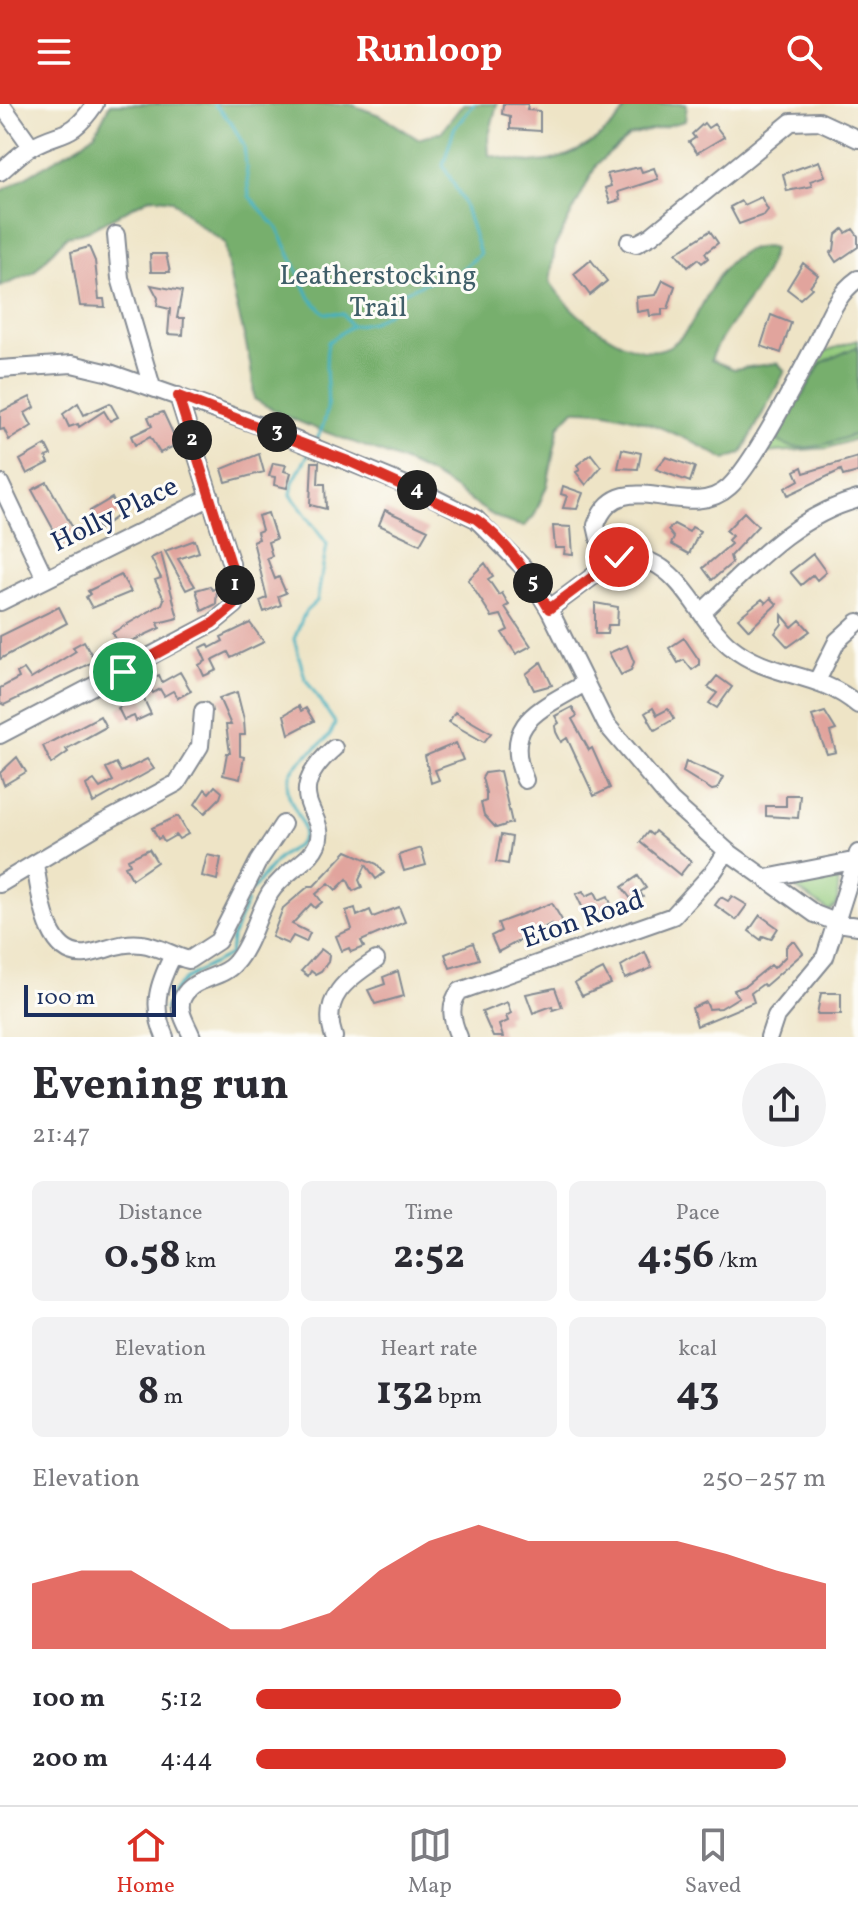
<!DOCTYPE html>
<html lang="en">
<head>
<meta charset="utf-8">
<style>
	body { margin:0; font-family:Vollkorn,serif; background:#f2f2f3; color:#2b2b33; height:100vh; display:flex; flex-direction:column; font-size:30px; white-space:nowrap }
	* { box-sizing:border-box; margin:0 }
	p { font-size:26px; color:#7c7c81 }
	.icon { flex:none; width:44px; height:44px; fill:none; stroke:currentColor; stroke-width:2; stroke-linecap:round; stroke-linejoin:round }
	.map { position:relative; height:933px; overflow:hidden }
	.panel { display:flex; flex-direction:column; background:#fff; flex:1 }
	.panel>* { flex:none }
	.scale { position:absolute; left:24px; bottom:20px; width:152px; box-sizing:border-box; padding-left:8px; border:4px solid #1b2f5e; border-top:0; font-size:22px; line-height:28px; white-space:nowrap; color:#1b2f5e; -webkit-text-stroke:6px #fdfcf7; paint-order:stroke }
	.pin { position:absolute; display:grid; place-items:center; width:68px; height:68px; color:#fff; margin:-34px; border:4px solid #fff; border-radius:50%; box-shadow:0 2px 8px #0007 }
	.km { position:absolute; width:40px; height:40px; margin:-20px; border-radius:50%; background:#222; color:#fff; font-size:22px; line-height:40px; text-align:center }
	.round { display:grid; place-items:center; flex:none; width:84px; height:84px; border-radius:42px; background:#f2f2f3 }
	.head { display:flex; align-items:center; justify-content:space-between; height:136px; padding:0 32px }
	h1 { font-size:44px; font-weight:700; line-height:60px }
	.metrics { display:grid; grid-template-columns:repeat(3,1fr); gap:12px; height:136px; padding:8px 32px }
	.metrics div { display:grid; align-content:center; border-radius:12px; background:#f2f2f3; text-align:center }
	.metrics b { font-size:40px; font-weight:700 }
	.metrics small { font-size:22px; font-weight:400 }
	.metrics p { font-size:22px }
	.chart { height:224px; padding:16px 32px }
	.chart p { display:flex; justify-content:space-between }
	.chart svg { width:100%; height:144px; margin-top:8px; fill:#d93025; opacity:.7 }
	ul { padding:0 32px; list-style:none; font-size:26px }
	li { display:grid; grid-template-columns:128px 96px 1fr; align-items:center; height:60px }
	li i { height:20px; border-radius:10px; background:#d93025 }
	header { display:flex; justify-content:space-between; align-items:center; height:104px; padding:0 32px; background:#d93025; color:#fff; font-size:36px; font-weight:700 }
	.dock { display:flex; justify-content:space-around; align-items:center; height:112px; border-top:2px solid #e1e1e2; background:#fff; font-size:22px; color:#7c7c81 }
	.dock a { display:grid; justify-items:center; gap:4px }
	.dock .active { color:#d93025 }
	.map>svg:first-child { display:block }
	.green { fill:#94cb7e; stroke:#587d6e; stroke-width:2 }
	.forest { fill:#77af6d; stroke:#496f66; stroke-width:2 }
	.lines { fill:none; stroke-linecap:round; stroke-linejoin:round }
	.stream { stroke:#43b1c0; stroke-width:3 }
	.building { fill:#e1a49d }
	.minor-casing { stroke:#848a92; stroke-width:20 }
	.minor { stroke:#fff; stroke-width:16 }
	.route-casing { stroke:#fff; stroke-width:16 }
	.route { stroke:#d93025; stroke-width:10 }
	.labels { text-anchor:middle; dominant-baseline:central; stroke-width:6; stroke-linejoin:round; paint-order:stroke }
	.park-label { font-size:28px; fill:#3f5e68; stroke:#fdfcf7 }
	.street-label { font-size:28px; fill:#1b2f5e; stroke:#fdfcf7 }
</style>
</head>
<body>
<header><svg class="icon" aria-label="menu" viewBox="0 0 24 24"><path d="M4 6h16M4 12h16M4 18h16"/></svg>Runloop<svg class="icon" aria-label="search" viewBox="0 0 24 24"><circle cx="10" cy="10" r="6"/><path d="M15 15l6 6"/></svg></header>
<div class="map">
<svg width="858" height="933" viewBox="0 0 858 933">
	<rect width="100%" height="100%" fill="#fdfcf7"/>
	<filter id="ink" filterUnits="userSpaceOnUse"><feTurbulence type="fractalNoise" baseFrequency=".0125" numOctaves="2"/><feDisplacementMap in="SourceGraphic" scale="16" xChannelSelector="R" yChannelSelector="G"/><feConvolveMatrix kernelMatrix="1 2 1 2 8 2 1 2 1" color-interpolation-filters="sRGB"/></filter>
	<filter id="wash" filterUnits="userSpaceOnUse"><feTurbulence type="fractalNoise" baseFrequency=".006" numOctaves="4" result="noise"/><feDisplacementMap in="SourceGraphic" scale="32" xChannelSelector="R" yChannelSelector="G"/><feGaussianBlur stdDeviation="1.8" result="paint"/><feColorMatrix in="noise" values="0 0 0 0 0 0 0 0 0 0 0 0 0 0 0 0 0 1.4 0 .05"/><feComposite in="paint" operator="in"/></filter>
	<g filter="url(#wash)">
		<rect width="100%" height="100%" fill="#eee4c6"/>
		<path class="green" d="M858,236v98l-30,10 -67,5 53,-98z
			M834,767l5,5 -2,29 -8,6 -34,-23 5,-9z"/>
		<path class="forest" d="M110,0h240l32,12 36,23 23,-7 22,-28h34l-9,35 1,16c14,3 30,7 44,7 34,1 81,-28 95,-58h59l-2,17 -55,15 -33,28 -42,82 -5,36c20,28 34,40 64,57 99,55 76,-103 159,-91 -7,44 -47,71 -62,112l23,9 44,-6 7,8 -43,82 -16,7c-44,-25 -100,-52 -152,-50l-15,16 -12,60 -13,30 -9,10c-28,-2 -52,-25 -75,-40 -60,-39 -134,-49 -196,-87 -2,-55 -25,-103 -29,-156l-30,-21 -23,-22 -21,-3 -61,33 -23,6 -34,37 -33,14v-95l83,-49 12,-10z
			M858,242v87c-24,9 -59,24 -81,7l44,-77z"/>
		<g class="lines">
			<path class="stream" d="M214,0l17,18 13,24 5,50 29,33 32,69 15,15 18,1 8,12
				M315,339c24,-44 5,-57 13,-101l23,-16 21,-4 19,-11 11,-18 25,-11 26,-5 27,-23 -17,-53 -20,-36 11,-36 20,-25
				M252,786c10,-11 20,-28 33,-37 7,-5 15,-6 18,-16 5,-21 -25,-37 -12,-64 11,-21 38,-27 44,-50l-30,-45 -11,-39 11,-27 12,-11 10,-57 -36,-49 2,-13 16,-29
				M182,933l-17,-28c9,-31 39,-40 65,-54l2,-17 15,-37"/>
		</g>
		<g id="blocks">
			<path class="building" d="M503,0h25l-1,6 13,1v20l-30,-2v-13l-8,-2z
				M704,19l4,5 6,-4 10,13 -27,16 -8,-11 6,-4 -3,-4z
				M819,57l6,15 -15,5 2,5 -25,5 -4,-17z
				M640,63l2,5 12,-4 4,11 -40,13 2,8 -10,3 -5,-15 6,-2 -4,-12z
				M761,93l7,13 -4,5 -25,9 -9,-17 11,-6 3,4z
				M843,125l3,4 7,-4 5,7v11l-22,15 -6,-9 4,-3 2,-15z
				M710,127l8,12 -13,10 3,5 -6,5 -4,-4 -10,8 -12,-14z
				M89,143l6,14 4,38h5l1,8 -25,-1 -9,-54z
				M150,150h16l4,18h-19z
				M591,156l16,21 -17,14 -16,-21z
				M803,159l15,12 -8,11 2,2 -12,11 -13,-10z
				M663,176l12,6 -7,23h-6v6l-12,1 -1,-6 -12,2 -1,-15 20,-2z
				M151,181l31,6 -5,27h7l-1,17 -15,-1 2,-25 -13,-3 1,-8z
				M771,211l20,8 -10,30 -20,-7z
				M30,293l5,10 -10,6 7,13 -23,14 -5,-11 -4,1v-18z
				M78,299l6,12 26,-12 8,14 -8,4 -6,-10 -25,16 -1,-3 -9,3 -6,-13z
				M163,308l15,32 -18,9 -10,-16 -15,8 -4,-9 21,-10 -4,-9z
				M46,341l5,10 -5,2 3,6 -22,11 -7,-14z
				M622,345l19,4 -3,16 -20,-1z
				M259,350l5,18 -38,10 -4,-13z
				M591,350l10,13 -15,18 -10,-13 4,-2 -3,-5z
				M666,353l29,10 -5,15 -34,-13z
				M858,353v15l-15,4 -2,-6 -53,25 -3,-7 14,-8 -4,-9 7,-4 2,6z
				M312,358h7l-1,22h7l1,25 -16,-4z
				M273,359l13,2 -2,6 7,2 -4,15 -13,-3 1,-8 -6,-1z
				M47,378l32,57 -16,8 -31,-57z
				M563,382l20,7 -6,16 -14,-1 4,-12 -6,-2z
				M112,394l8,16 -21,15 -9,-18z
				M385,406l43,20 -8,14 -41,-19z
				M744,408l14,14 -28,30 2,7 -20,17 -9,-12 28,-24 -3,-4 4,-4 -6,-5z
				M268,409l8,26 -8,3 4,14 -5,2 8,21 4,-2 7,16 -8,3 3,9 -17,7 -4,-11 7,-3 -14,-57 6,-2 -2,-7 5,-2 -4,-14z
				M674,420l15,8 3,-5 8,4 -11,23 -18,-10 3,-6 -6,-8z
				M553,422l18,1 2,28 -9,-1 1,-6h-10z
				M195,436l4,12 -21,7 17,27 -9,4 -21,-39z
				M161,449l17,65 -20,5 2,5 -28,13h-15l-5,-8 50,-29 2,-5 -9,-19 6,-2 -10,-20z
				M813,450l13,18 -9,8 -4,-5 -12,10 -11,-13z
				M485,459l8,13 -5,3 11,16 3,-2 7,12 -4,2 26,39 -15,8 -14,-21 6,-3 -7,-15 -9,2 -24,-37z
				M121,471l10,17 -39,16 -6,-11 4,-3 -2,-3z
				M210,482l2,4 5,-2 -1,16 -14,7 -6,-21z
				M771,494l6,6 -28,26 -11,-12 24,-19 4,4z
				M595,499l23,4 -1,18h-9l-1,9h-12z
				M59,503l8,16 -67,36v-23z
				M782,511l10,12 8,-7 10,11 -22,16 -13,-14 7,-9z
				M250,519l14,19 -33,16 -3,-6 -16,8 5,10 -13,6 -5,-11 7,-4 -6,-13 8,-4 2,4 13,-7 -2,-4z
				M684,534l15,22v5l-7,5 -8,-10 -6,3 -9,-15z
				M84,537l11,20 -91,44 -4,-2v-15l19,-10 -2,-5 7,-4 7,10 45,-28 -3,-4z
				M627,541l7,17 -3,8 -10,5 -12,-22z
				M541,558l11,23 -18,5 -8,-16z
				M180,568l11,19 -13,7 -5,-7 -9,5 -4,-7 -7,4 -7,-12 13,-6 3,7z
				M717,572l15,11 -15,21 -8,-5 8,-10 -9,-6z
				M237,588l7,28 1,15h-5v21l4,1 -4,22 -17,-4 4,-22h3l-4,-28h5l-12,-27z
				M141,589l10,21 -15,7 -2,-5 -10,4 -6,-12z
				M299,602l2,5 5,-3 8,13 -25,13 -5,-19z
				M572,603l5,9 -5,3 17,31 3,-2 18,40 -16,8 -27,-58 -6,4 -5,-10 -1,-6 4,-3 -4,-7z
				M653,604l4,7 11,-6 6,10 -19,11 -10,-17z
				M455,608l36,21 -7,9 -35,-20z
				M825,608l11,18 -6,2 6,20 -9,2 -15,-38z
				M100,612l6,11 -40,22 2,3 -17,12 -8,-18z
				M456,639l7,17 -28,10 4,10 -8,3 -6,-27z
				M17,653l9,15 -22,13 -4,-12z
				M147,655l7,10 -61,34 -7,-18 8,-5 6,8 13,-7 -7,-13 10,-5 5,9z
				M686,657l37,16 -6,12 -5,1 -29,-18z
				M500,667l12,52 -16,5 -12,-13 -3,-12 5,-2v-8l-4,-15 3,-5z
				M215,682l7,6 -2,6 -15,15 -10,-9 10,-15 4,4z
				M786,691h14l-2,23 -32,-2v-10h20z
				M178,712l10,18 -9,5 -3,-4 -12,7 -3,-5 -3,2 -6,-11z
				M655,727l36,30 -11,14 -40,-33 8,-10 4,3z
				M501,731l11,2 -4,27 -12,-2z
				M421,744l5,17 -22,6 -5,-16z
				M149,745l8,13 -25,17 -7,-13 5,-2 -2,-5z
				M347,747l30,13 7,9 -8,6 -10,-14 -7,15 3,7 -9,4 -6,-12 -11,11 -7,-7 -13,11 6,8 -7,6 -4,-4 -19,20 18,9 -4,9 -13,-6 -5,8 -16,-7 11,-29 26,-22h5z
				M207,751l14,3 -4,22 -15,-4z
				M638,772l8,12 -6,4 3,5 -9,6 -12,-16z
				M583,787l3,5 9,-4 4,8 9,-4 4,11 -26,8 -10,-21z
				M732,792l15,9 -11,15 -21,-15 6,-8 7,4z
				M552,799l14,24 -12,5 -3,-8 -53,28 -7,-16 10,-5 -3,-8z
				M399,803l6,15 -44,19 3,6 -13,5 -2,-4 -7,3 -6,-15 16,-7 -6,-18 9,-3 2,8 13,-6 3,7z
				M760,811l18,13 -7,11 -8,-3 -2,4 -12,-9z
				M791,838h4l8,11 -38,33 -2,-2 -12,9 3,9 -57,24 -5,-18 14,-6 3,7 12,-1 18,-11 -5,-7 11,-4 26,-21 3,3 12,-12v-9z
				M473,839l6,16 -29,9 -5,-14z
				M321,845l8,6 -1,7 -7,9 -6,3 -4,-3 -3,5 -7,-5z
				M645,848l7,16 -27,11 -4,-13z
				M603,865l8,15 -29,12 -7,-13z
				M398,867l6,25 -29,8 -7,-14 17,-6 -2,-7z
				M555,884l7,19 -9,3 -1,-4 -19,7 -7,-19z
				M821,889h20v21h-24z
				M507,898l4,11 -5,3 2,5 -9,4 4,12h-10l-11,-25z"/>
		</g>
	</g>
	<g filter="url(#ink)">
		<use href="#blocks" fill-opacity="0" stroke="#848a92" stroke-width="2"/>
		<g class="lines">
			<g class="minor-casing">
				<path id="minor" d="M1,0l30,42
					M0,68c10,-8 20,-19 31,-25 31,-18 39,-6 64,-43
					M116,131l4,43 32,109
					M629,138l7,2 15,-8 140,-114 28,-1 39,18
					M0,265l72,-5 38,9 151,53 157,64 58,29 47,48 26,42 57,115 65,77 56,50 88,63 23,9 20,3
					M0,379l45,95
					M605,461l-9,-40c23,-65 92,0 133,-38 25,-23 68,-108 86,-142 13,-24 19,-49 43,-66
					M0,498l211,-105
					M549,505l70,-52c60,-5 74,59 111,89 42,34 87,24 128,59
					M702,508c48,-45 91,-95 156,-113
					M817,577l20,-40 21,-19
					M0,631l213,-112 22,-18 -4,-41 -53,-168
					M525,676c-25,-59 17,-71 60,-97
					M35,760c5,27 10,95 51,90 19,-3 36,-13 56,-10 16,2 31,12 47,16l29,-19 40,-79 25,-38
					M766,774l92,-18
					M0,780l99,-59 78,-42 23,-37 3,-35
					M165,933c-14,-32 -7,-52 8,-82
					M192,933c-5,-13 -16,-27 -9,-40 10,-20 38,-18 51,-33 17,-18 23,-50 36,-71 10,-16 27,-25 40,-38 34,-38 -40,-51 24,-107
					M334,933c-14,-39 13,-58 42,-77
					M459,933c-7,-16 -11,-32 1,-46l213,-75 41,-45 13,-20
					M769,933l7,-21 49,-59 33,-104"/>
			</g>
			<use href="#minor" class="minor"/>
		</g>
	</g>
	<g class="lines" filter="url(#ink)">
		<g class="route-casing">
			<path id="route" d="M123,568l90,-49 22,-18 -4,-41 -53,-168 170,65 128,58c32,23 53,57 73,90l70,-52"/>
		</g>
		<use href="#route" class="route"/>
	</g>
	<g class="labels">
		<g class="park-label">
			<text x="378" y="172">Leatherstocking<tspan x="378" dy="32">Trail</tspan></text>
		</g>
		<g class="street-label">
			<text transform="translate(115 411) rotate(-26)">Holly Place</text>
			<text transform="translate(583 816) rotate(-19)">Eton Road</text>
		</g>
	</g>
</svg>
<div class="scale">100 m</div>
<div class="pin" style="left:123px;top:568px;background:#1e9e55"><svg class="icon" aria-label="arrive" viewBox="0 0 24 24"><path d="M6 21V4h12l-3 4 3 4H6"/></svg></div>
<div class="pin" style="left:619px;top:453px;background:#d93025"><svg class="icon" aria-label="check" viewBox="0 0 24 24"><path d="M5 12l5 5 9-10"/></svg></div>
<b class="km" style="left:235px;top:481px">1</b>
<b class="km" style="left:192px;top:336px">2</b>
<b class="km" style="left:277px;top:328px">3</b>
<b class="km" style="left:417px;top:386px">4</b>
<b class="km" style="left:533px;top:479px">5</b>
</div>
<section class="panel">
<div class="head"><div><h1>Evening run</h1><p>21:47</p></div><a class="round"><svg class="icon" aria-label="share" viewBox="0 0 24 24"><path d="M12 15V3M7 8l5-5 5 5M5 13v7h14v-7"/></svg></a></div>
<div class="metrics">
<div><p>Distance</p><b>0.58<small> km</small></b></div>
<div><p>Time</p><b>2:52</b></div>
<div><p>Pace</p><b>4:56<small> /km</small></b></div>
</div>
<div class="metrics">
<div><p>Elevation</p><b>8<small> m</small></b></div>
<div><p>Heart rate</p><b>132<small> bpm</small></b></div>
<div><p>kcal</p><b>43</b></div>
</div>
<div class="chart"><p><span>Elevation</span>250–257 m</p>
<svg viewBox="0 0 160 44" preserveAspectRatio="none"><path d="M0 44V24L10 20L20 20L30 29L40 38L50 38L60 33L70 20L80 11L90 6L100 11L110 11L120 11L130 11L140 15L150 20L160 24V44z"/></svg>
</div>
<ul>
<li><b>100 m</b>5:12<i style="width:64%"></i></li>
<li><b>200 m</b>4:44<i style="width:93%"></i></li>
</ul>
</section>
<nav class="dock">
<a class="active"><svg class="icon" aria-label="home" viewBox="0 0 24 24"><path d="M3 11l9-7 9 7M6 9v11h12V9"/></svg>Home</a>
<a><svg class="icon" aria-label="map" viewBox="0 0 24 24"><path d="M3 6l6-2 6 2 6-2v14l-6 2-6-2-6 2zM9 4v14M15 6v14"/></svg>Map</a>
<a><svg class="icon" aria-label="saved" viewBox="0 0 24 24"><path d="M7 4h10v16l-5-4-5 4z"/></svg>Saved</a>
</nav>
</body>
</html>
